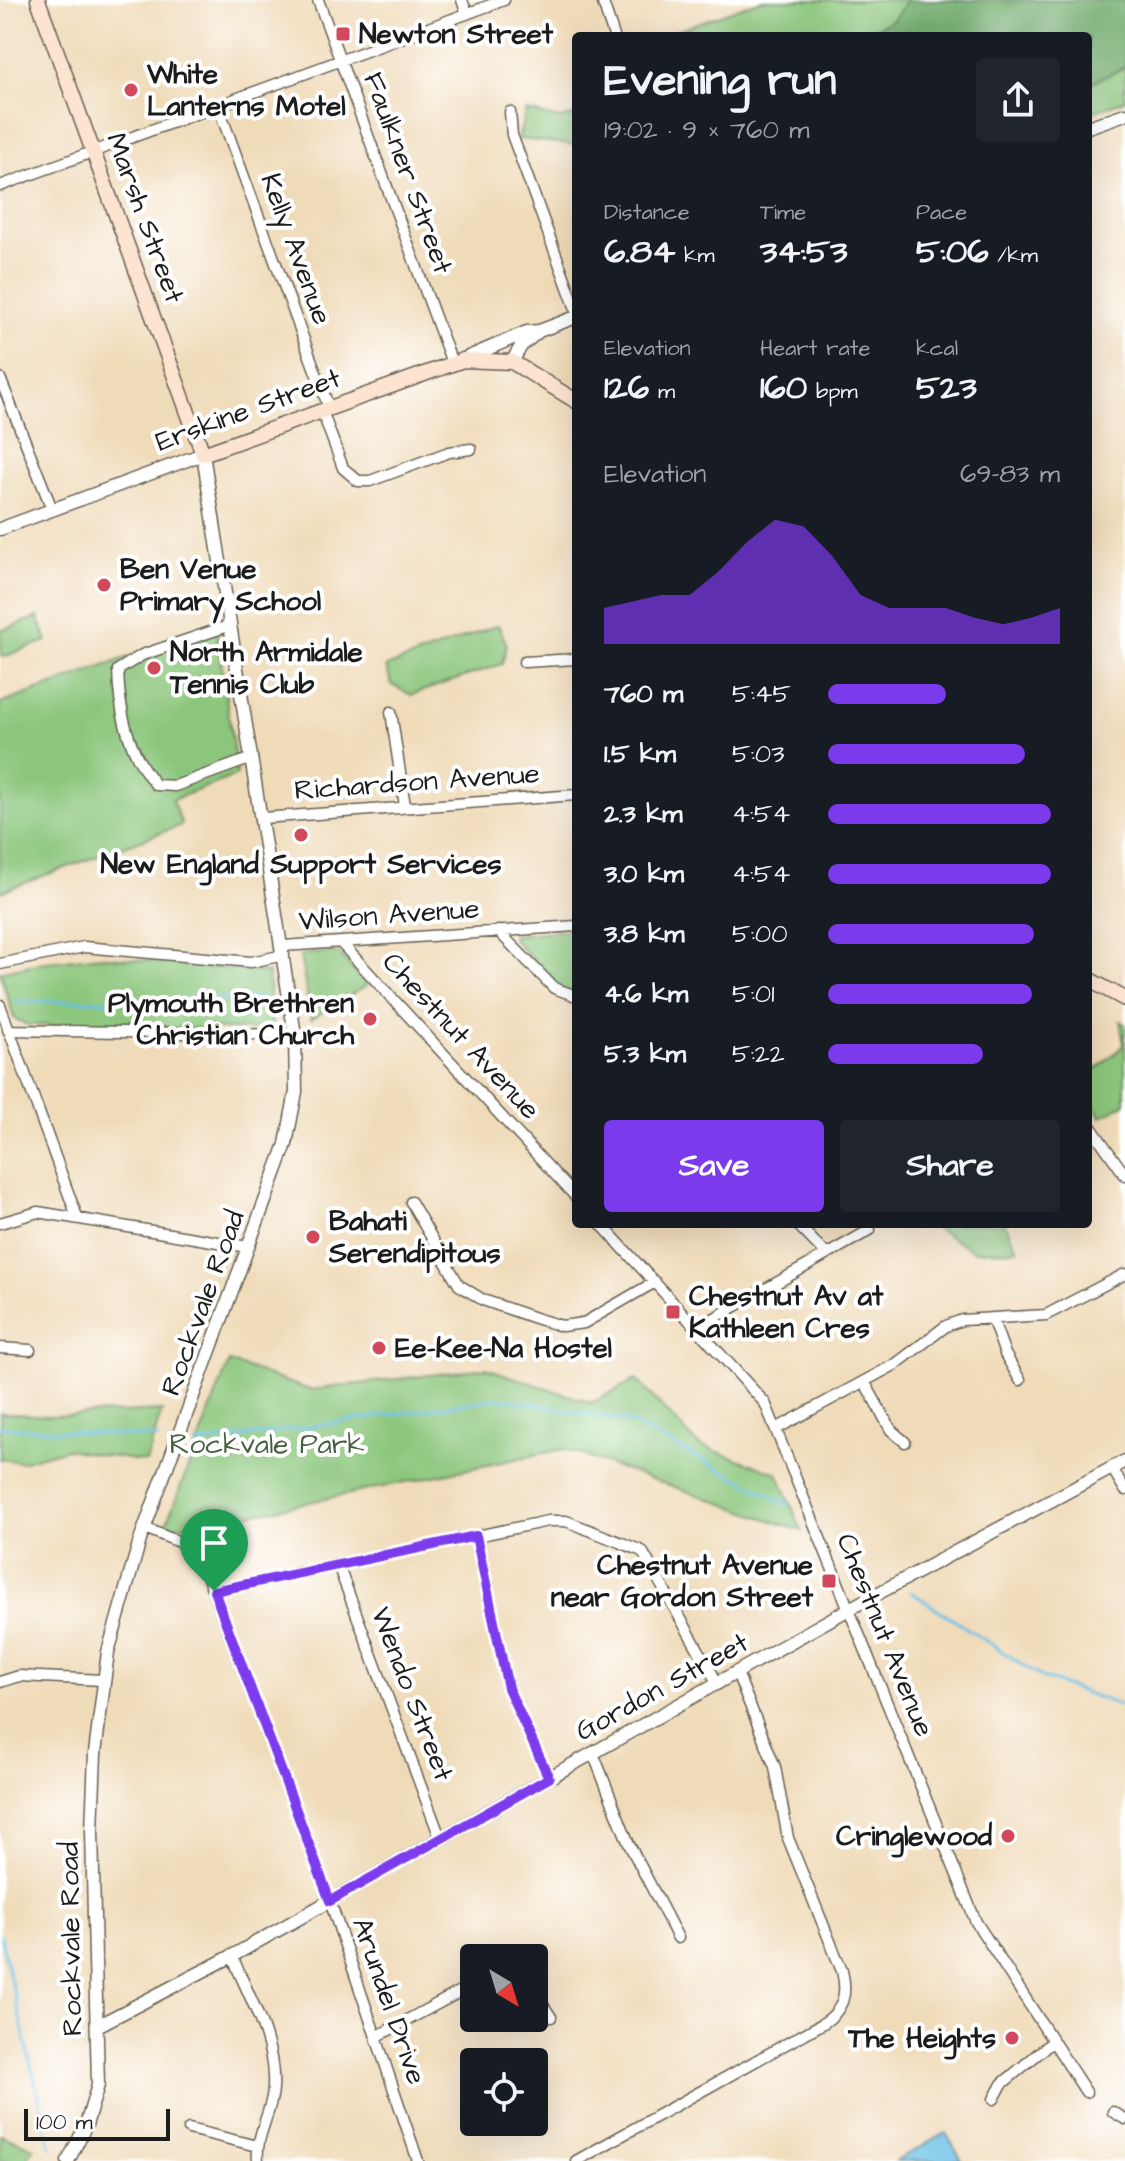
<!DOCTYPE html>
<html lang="en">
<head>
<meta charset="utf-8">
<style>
	body { margin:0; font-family:"Architects Daughter",sans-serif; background:#20242c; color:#f1f3f6; height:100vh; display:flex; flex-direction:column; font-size:30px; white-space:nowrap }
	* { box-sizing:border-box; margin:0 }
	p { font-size:26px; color:#9ea1a6 }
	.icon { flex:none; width:44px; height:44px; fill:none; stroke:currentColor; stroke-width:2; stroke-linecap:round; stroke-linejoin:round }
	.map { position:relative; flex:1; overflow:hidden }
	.drawer { position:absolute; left:572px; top:32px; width:520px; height:1196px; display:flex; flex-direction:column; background:#171b24; border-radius:8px; box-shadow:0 8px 32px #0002 }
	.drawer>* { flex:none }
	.needle { width:52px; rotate:142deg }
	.tools { position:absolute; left:460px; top:1944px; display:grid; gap:16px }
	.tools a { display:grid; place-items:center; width:88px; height:88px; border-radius:8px; background:#171b24; box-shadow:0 8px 32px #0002; font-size:40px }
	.scale { position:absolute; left:24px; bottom:20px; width:146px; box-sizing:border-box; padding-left:8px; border:4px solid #1c1c1c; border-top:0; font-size:22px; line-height:28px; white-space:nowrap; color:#1c1c1c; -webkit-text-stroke:6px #fff; paint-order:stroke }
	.pin { position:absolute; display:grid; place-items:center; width:68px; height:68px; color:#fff; margin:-82px -34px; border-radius:50% 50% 50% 0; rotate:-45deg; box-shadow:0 0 8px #0007 }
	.pin .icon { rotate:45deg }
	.round { display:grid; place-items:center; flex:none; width:84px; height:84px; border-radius:8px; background:#20242c }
	.overview { display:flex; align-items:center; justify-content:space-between; height:136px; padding:0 32px }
	h1 { font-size:44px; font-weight:700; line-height:60px }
	.metrics { display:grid; grid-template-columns:repeat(3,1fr); gap:12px; height:136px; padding:8px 32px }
	.metrics div { display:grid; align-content:center }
	.metrics b { font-size:34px; font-weight:700 }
	.metrics small { font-size:22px; font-weight:400 }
	.metrics p { font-size:22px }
	.chart { height:224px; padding:16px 32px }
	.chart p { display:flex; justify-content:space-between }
	.chart svg { width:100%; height:144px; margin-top:8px; fill:#7c3aed; opacity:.7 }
	.primary-button { display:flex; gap:16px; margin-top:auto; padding:16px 32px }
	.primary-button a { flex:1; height:92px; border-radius:8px; background:#7c3aed; color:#fff; font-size:32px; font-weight:700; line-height:92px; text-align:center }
	.primary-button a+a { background:#20242c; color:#f1f3f6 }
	ul { padding:0 32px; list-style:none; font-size:26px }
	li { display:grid; grid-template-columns:128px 96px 1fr; align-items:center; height:60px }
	li i { height:20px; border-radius:10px; background:#7c3aed }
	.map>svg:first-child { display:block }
	.green { fill:#8bc67c; stroke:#54714c; stroke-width:2 }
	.forest { fill:#70ab6c; stroke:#466444; stroke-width:2 }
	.water { fill:#66bee4; stroke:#416d80; stroke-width:2 }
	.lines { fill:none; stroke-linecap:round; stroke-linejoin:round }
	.stream { stroke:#66bee4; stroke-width:3 }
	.minor-casing { stroke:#665f53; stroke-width:13 }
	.tertiary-casing { stroke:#665f53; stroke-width:15 }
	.secondary-casing { stroke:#665f53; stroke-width:17 }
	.minor { stroke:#fff; stroke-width:10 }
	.tertiary { stroke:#fff; stroke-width:12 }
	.secondary { stroke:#fde4d1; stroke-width:14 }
	.route-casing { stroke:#fff; stroke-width:16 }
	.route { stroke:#7c3aed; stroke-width:10 }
	.poi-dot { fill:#d1495b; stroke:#fff; stroke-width:3 }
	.labels { text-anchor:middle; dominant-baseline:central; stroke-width:8; stroke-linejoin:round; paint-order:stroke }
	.poi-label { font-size:28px; font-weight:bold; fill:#1c1c1c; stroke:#fff; text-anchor:start }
	.street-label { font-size:28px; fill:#1c1c1c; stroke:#fff }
	.park-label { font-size:28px; fill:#486042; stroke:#fff }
</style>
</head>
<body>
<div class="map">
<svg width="1125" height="2161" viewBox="0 0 1125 2161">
	<rect width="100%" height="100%" fill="#fff"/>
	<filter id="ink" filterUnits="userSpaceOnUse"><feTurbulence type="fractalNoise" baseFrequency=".0125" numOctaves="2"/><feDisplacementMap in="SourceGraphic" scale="16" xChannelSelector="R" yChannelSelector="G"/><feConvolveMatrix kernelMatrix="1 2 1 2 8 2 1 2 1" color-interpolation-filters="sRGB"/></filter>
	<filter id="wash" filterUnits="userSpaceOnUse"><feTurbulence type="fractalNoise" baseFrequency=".006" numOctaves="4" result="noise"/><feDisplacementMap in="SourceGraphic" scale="32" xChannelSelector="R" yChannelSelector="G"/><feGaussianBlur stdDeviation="1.8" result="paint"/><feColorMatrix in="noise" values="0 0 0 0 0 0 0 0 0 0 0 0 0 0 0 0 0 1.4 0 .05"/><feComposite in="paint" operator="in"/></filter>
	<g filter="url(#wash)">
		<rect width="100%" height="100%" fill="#f0dbb9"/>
		<path class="green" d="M761,0h146l-14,20 -35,16h-196z
			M1125,67v33l-37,14v-30z
			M526,111l34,8 16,-4v30l-58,-6z
			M38,617l9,24 -45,16 -2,-26z
			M216,625l21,150 -65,25 10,25 -182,67v-188z
			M498,625l9,20 -5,19 -91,31 -19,-10 -6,-18z
			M576,929v64l-14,-3 -50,-52 1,-3z
			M328,952l11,1 28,32 -56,34 -11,-64z
			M101,956l167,17 4,57 -245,-5 -13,-7 -14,-46 39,-9z
			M1120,1021l5,3v80l-24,13 -13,-22v-18l36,-32z
			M928,1224h77l13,26 -44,1z
			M229,1362l81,28 176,-22 106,35 44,-24 62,66 80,28 24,58 -238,-82 -360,75 -39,3z
			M162,1411l-16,51 -80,-13 -45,13 -21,-3v-46l50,3z
			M0,2134l34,14 -8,13h-26z"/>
		<path class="forest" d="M907,0h218v67l-37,17v-48h-230l35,-16z"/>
		<path class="water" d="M946,2133l16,28h-66z"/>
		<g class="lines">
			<path class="stream" d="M14,1002l251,-4
				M0,1427l158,11
				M196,1444l304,-46 127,23 162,84
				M911,1592l132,86 82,29
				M0,1935l51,213"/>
		</g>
	</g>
	<g filter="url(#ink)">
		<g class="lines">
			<g class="minor-casing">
				<path id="minor" d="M318,0l134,363
					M462,0l5,14
					M602,0l12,36
					M218,106l111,302
					M510,112l2,23 64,174
					M0,186l504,-186
					M0,378l52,131
					M322,411l21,57 15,13h12l79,-29 22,-3
					M231,625l-89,30 -24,15c1,42 10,83 38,115l19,1 77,-28
					M524,662l52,-3
					M391,712l14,94
					M262,818l314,-23
					M498,931l56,57 22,8
					M342,944l234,253
					M283,946l293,-20
					M0,964l84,-17 167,15 33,-7
					M0,1005l77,212
					M8,1030l287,5
					M1088,1123l37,52
					M411,1202l48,83 24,15 55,19 24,7 22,-3 71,-41
					M0,1223l38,-11 210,35
					M601,1224l164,179 211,519 110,170
					M797,1224l29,30
					M992,1318l13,36 15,26
					M697,1328l173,-98
					M0,1348l30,2
					M865,1383l26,47 14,12
					M776,1429l120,-65 50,-38 16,-6 84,-5 79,-41
					M1112,1468l13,22
					M145,1528l41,17 16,17 128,339 88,260
					M476,1536l32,152 41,90
					M338,1565l103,275
					M214,1591l334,-70h18l76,30 76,133
					M0,1682l19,-6 84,4
					M593,1753l36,91 49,94
					M232,1956c17,41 44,86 41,132 -1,25 -18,47 -15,73
					M534,1992l17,25
					M376,2037l98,-53
					M994,2099l8,-15 50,-42
					M1113,2112l12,7
					M189,2129l68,17
					M576,2161l246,-137c21,-13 26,-29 20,-53l-54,-133 -13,-71 -38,-94"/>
			</g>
			<g class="tertiary-casing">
				<path id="tertiary" d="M1088,127l37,-13
					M464,359l63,-27 12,-1 37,-14
					M512,362l9,-16 18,-15
					M0,529l203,-75 92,581 1,57 -10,52 -146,396 -32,112 -13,101 -3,78 6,254 -12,40 -18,36
					M97,2026l135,-70 617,-347 276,-148"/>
			</g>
			<g class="secondary-casing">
				<path id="secondary" d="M38,0l165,454 260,-94 49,2 64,39
					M1088,979l37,20"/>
			</g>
			<use href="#minor" class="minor"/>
			<use href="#tertiary" class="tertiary"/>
			<use href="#secondary" class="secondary"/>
		</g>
	</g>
	<g class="lines" filter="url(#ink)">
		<g class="route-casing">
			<path id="route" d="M476,1536l32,152 41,90 -219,123 -116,-310z"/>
		</g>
		<use href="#route" class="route"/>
	</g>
	<g class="poi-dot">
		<rect x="335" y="26" width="16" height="16" rx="4"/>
		<circle cx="131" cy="90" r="8"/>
		<circle cx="104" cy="585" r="8"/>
		<circle cx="154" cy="668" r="8"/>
		<circle cx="301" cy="835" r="8"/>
		<circle cx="370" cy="1019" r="8"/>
		<circle cx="313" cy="1237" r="8"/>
		<rect x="665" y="1304" width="16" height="16" rx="4"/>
		<circle cx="379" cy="1348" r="8"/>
		<rect x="821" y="1573" width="16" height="16" rx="4"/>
		<circle cx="1008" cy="1836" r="8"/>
		<circle cx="1012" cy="2038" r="8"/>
	</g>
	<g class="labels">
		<g class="poi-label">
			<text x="359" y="34">Newton Street</text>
			<text x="147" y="74">White<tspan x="147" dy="32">Lanterns Motel</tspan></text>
			<text x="120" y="569">Ben Venue<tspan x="120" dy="32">Primary School</tspan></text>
			<text x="170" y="652">North Armidale<tspan x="170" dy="32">Tennis Club</tspan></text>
			<text x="301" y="864" text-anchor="middle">New England Support Services</text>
			<text x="354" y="1003" text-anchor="end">Plymouth Brethren<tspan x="354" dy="32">Christian Church</tspan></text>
			<text x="329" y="1221">Bahati<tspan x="329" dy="32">Serendipitous</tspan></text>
			<text x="689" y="1296">Chestnut Av at<tspan x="689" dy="32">Kathleen Cres</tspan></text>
			<text x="395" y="1348">Ee-Kee-Na Hostel</text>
			<text x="813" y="1565" text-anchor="end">Chestnut Avenue<tspan x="813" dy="32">near Gordon Street</tspan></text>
			<text x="992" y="1836" text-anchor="end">Cringlewood</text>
			<text x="996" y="2038" text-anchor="end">The Heights</text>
		</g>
		<g class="street-label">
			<text transform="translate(408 173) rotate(70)">Faulkner Street</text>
			<text transform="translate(145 218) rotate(70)">Marsh Street</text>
			<text transform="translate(296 249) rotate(70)">Kelly Avenue</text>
			<text transform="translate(248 410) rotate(-20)">Erskine Street</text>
			<text transform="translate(417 782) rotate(-4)">Richardson Avenue</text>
			<text transform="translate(389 915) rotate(-4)">Wilson Avenue</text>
			<text transform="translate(461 1036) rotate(47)">Chestnut Avenue</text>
			<text transform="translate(203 1303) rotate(-70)">Rockvale Road</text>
			<text transform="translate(885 1635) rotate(68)">Chestnut Avenue</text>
			<text transform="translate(662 1687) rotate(-29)">Gordon Street</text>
			<text transform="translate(412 1694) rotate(69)">Wendo Street</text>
			<text transform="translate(71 1939) rotate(-91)">Rockvale Road</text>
			<text transform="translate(389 2001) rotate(71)">Arundel Drive</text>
		</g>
		<g class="park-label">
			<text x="267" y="1444">Rockvale Park</text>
		</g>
	</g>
</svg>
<div class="tools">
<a><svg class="needle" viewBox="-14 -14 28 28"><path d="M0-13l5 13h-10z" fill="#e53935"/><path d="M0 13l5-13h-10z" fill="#9ea1a6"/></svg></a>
<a><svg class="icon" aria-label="locate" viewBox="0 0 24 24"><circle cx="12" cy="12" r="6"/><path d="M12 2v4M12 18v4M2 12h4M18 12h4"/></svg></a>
</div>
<div class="scale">100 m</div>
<div class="pin" style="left:214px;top:1591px;background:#1e9e55"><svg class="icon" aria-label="arrive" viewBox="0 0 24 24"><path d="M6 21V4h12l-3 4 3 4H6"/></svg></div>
<section class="drawer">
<div class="overview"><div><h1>Evening run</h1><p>19:02 · 9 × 760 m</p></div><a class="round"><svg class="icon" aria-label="share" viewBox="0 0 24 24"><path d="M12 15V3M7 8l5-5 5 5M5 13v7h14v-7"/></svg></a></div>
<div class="metrics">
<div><p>Distance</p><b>6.84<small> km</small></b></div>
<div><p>Time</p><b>34:53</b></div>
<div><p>Pace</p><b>5:06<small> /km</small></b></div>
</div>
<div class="metrics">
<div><p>Elevation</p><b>126<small> m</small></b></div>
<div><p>Heart rate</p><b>160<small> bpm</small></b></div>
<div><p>kcal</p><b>523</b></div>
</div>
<div class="chart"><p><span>Elevation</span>69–83 m</p>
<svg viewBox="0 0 160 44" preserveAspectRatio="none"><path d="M0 44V33L10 31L20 29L30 29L40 22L50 13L60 6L70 8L80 17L90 29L100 33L110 33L120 33L130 36L140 38L150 36L160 33V44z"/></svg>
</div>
<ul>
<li><b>760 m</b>5:45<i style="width:51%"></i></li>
<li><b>1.5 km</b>5:03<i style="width:85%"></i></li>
<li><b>2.3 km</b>4:54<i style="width:96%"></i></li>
<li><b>3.0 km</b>4:54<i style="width:96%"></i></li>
<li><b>3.8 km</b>5:00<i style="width:89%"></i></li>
<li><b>4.6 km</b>5:01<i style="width:88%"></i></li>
<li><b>5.3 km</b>5:22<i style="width:67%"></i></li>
</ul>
<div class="primary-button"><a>Save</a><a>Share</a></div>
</section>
</div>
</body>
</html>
